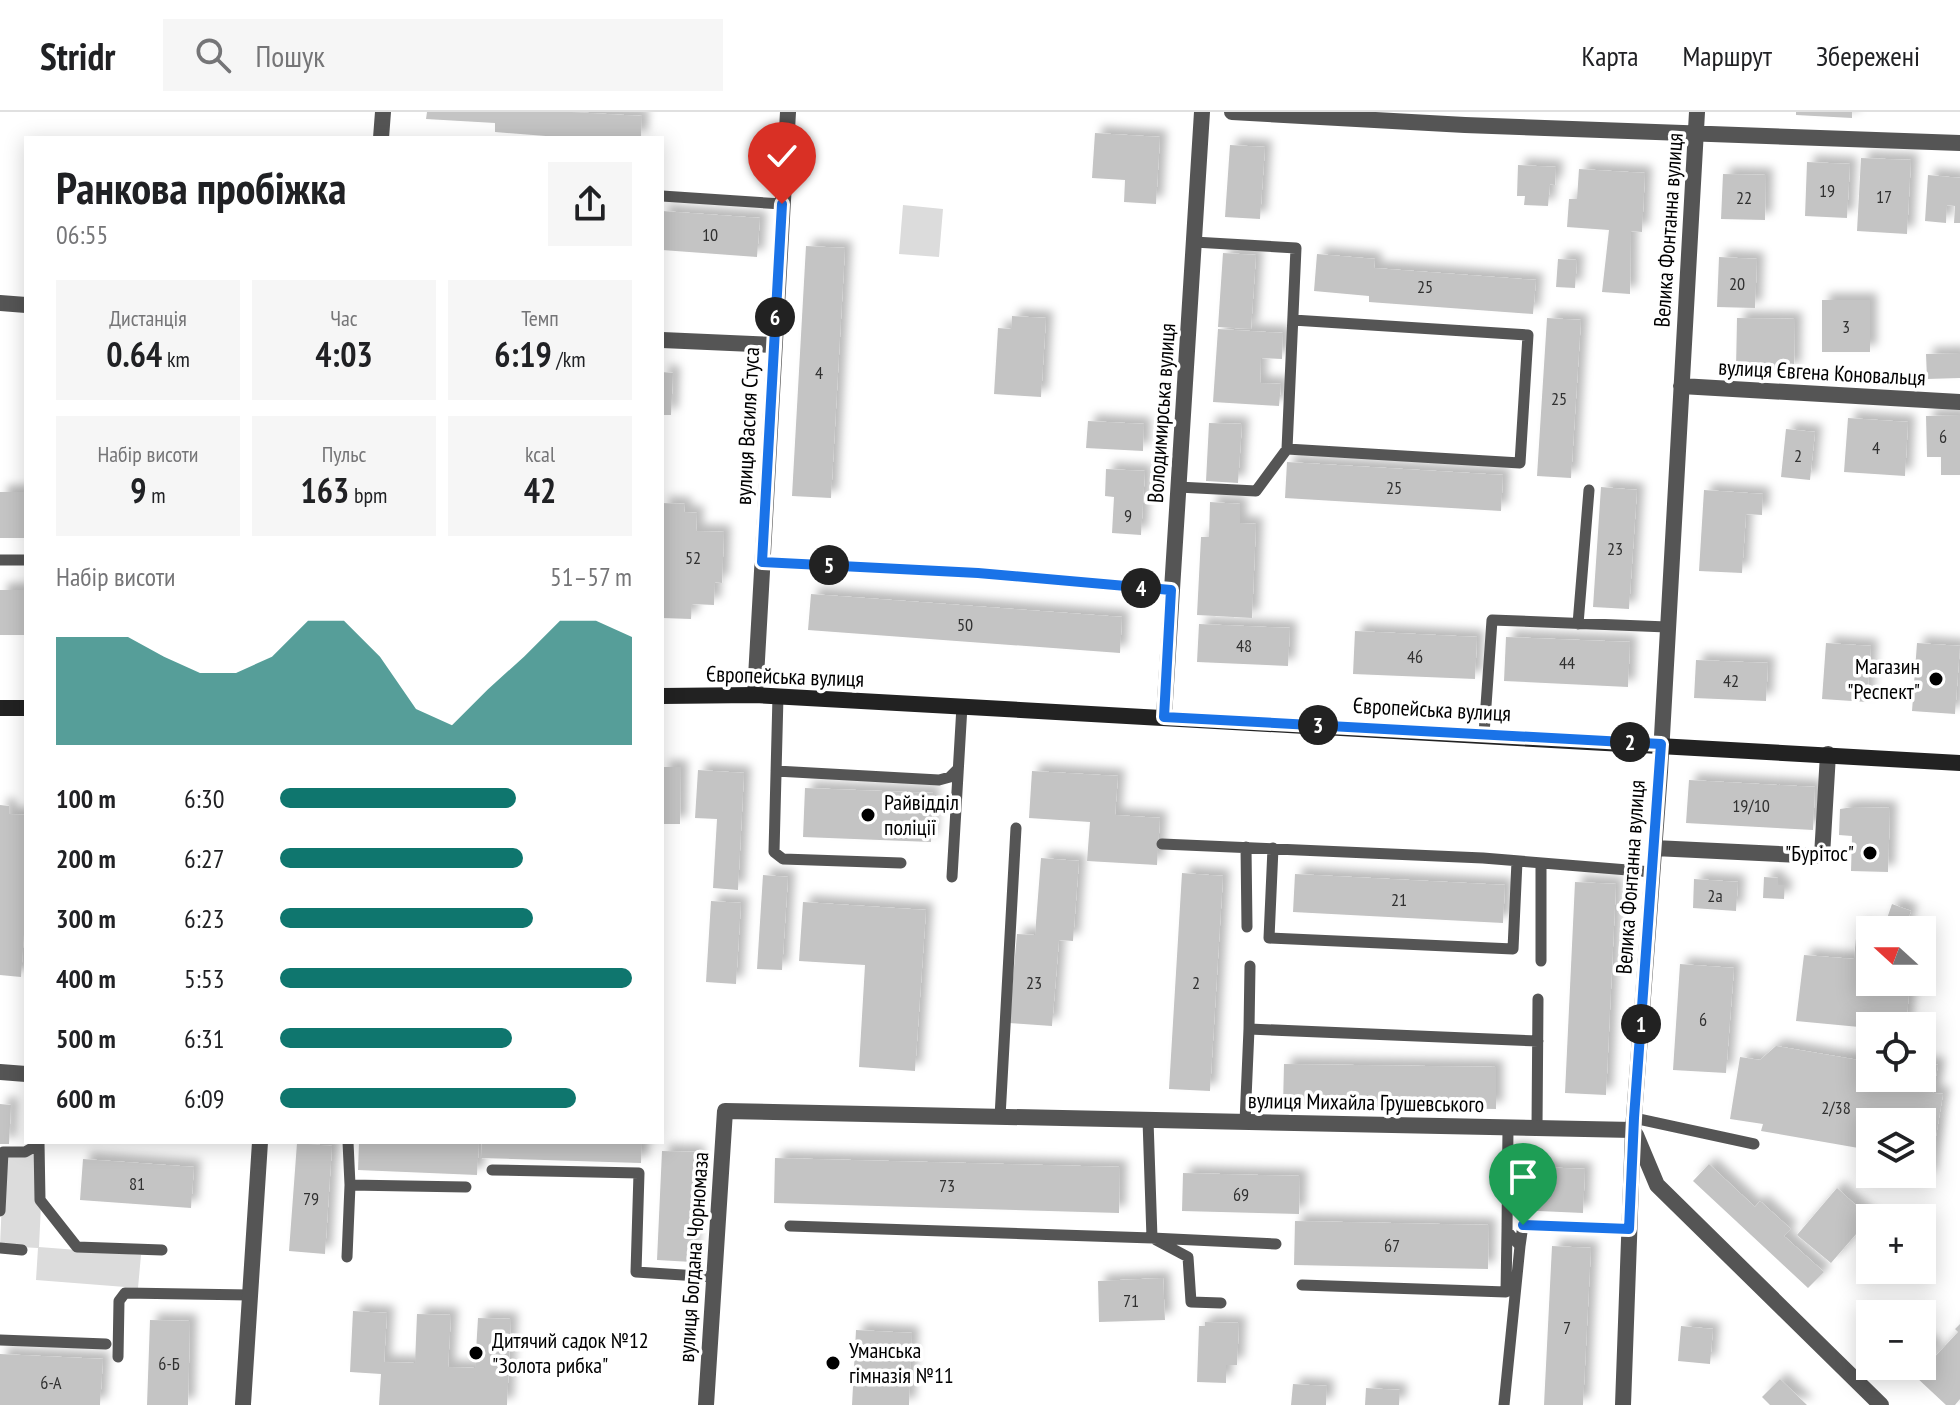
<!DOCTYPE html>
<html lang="uk">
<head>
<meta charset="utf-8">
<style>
	body { margin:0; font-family:"PT Sans Narrow",sans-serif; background:#f6f6f6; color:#202124; height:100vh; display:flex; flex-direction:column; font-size:30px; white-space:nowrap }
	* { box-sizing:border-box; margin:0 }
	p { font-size:26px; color:#757577 }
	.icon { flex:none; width:44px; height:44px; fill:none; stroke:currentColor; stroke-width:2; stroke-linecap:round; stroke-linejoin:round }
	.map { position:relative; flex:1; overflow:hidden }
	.details { position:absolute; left:24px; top:24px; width:640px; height:1008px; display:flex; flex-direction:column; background:#fff; border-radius:0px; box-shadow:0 4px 20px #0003 }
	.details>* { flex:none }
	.needle { width:52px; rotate:291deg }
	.fabs { position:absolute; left:1856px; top:804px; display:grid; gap:16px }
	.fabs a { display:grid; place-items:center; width:80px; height:80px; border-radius:0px; background:#fff; box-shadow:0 4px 20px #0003; font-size:40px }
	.pin { position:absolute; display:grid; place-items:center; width:68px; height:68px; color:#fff; margin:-82px -34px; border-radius:50% 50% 50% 0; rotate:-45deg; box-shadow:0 0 8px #0007 }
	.pin .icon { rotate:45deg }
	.km { position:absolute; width:40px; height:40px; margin:-20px; border-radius:50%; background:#222; color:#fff; font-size:22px; line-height:40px; text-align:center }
	.round { display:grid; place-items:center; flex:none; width:84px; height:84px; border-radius:0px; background:#f6f6f6 }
	.overview { display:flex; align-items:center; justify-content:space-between; height:136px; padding:0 32px }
	h1 { font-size:44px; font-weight:600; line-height:60px }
	.metrics { display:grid; grid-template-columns:repeat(3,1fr); gap:12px; height:136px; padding:8px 32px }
	.metrics div { display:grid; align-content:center; border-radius:0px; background:#f6f6f6; text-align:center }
	.metrics b { font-size:34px; font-weight:600 }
	.metrics small { font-size:22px; font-weight:400 }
	.metrics p { font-size:22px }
	.chart { height:224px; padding:16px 32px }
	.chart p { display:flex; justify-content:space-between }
	.chart svg { width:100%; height:144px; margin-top:8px; fill:#0f766e; opacity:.7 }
	ul { padding:0 32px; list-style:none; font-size:26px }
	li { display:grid; grid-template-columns:128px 96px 1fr; align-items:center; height:60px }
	li i { height:20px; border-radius:10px; background:#0f766e }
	header { display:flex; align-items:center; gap:48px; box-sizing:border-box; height:112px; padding:0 40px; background:#fff; border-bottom:2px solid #e0e0e0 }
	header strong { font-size:38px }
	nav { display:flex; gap:44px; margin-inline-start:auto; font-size:28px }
	.search { width:560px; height:72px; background:#f6f6f6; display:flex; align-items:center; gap:20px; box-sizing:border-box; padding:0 28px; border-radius:0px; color:#757577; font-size:30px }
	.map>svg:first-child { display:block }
	.green { fill:#dcdcdc }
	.building { fill:#c4c4c4; filter:url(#shadow) }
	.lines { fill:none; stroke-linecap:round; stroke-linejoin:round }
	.lane { stroke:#555; stroke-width:11 }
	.street { stroke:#555; stroke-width:16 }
	.secondary { stroke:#222; stroke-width:16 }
	.route-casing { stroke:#fff; stroke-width:16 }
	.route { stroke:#1a73e8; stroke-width:10 }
	.poi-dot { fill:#000; stroke:#fff; stroke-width:3 }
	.labels { text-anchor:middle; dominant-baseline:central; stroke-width:7; stroke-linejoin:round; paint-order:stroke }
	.number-label { font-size:18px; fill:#313131 }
	.street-label { font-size:22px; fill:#000; stroke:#fff }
	.poi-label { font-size:22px; fill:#000; stroke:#fff; text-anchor:start }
</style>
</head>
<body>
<header>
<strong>Stridr</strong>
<div class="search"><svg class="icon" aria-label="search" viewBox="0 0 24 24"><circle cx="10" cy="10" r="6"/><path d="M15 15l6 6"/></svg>Пошук</div>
<nav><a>Карта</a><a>Маршрут</a><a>Збережені</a></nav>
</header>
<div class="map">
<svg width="1960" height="1293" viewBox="0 0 1960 1293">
	<defs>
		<filter id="shadow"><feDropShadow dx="7" dy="-7" stdDeviation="4" flood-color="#0004"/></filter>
	</defs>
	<rect width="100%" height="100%" fill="#fff"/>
	<path class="green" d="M903,93l40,4 -4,48 -40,-3z
		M4,1042h34l3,51 -2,42 102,8 -3,33 -102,-8 2,-32 -38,-2z"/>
	<path class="building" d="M427,0h144l71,4 -1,22h-70l-76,-6v-9l-69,-4z
		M1796,0h56v6l-56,-3z
		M1095,21l65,4 -4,67 -32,-2 1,-22 -33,-2z
		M1230,33l35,2 -5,72 -35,-2z
		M1861,46l50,2 -4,74 -50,-3z
		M1807,50l43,2 -3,54 -42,-2z
		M1518,53l38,2 -1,18 -5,-1 -2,22 -24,-1 1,-9h-8z
		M1579,57l66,4 -3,59 -11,-1 -1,63 -28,-2 7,-62 -42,-3 2,-28h8z
		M1723,62l43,1 -1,45 -44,-1z
		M1928,63l32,3v45h-6l1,-17 -8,-1 -1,18 -21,-2z
		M662,99l98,7 -3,39 -95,-7z
		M806,134l39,2 -14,250 -39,-2z
		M1223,141l33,2 -5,74 -33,-2z
		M1317,142l58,5 -1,9 162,12 -3,34 -164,-12v-6l-55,-5z
		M1719,145l38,2 -2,49 -38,-1z
		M1558,147l19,1 -2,28 -19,-1z
		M1822,188h48v52h-48z
		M1012,204l34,2 -5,79 -47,-3 4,-66 13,1z
		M1547,206l34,2 -10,158 -34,-2z
		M1737,206l58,1 -1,51 -58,-1z
		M1218,217l65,4 -1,26 -21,-1 -1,25 21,1 -2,22 -66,-4z
		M1960,241v25l-33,1 -1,-25z
		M662,260l11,1 -2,42h-9z
		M1960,303v60h-19v-18h-14l-1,-41z
		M1848,306l60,4 -3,54 -61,-4z
		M1088,309l56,3 -1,27 -57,-3z
		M1209,311l33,1 -4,59 -32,-2z
		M1786,317l29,3 -5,48 -29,-3z
		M1287,350l216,13 -2,36 -216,-13z
		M1106,357l39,2 -4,64 -29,-2 2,-36 -9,-1z
		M1601,375l36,3 -8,119 -36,-2z
		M1704,378l59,4 -1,21 -16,-1 -4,59 -43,-2z
		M0,380h26v46h-26z
		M1210,390l30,2v19l16,1 -4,94 -55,-3 4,-78h8z
		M662,391l23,1 -1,8 13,1 -1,18 28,1 -2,51 -7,-1 -1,23 -22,-1 -1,15 -29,-1z
		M0,478h26v45h-26z
		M811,482l311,23 -2,36 -312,-23z
		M1199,512l91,4 -2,38 -91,-4z
		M1355,519l122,6 -2,42 -122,-5z
		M1506,525l124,5 -2,45 -124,-6z
		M1826,531l45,3 -4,56 -45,-3z
		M1917,531l43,3 -5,68 -43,-3z
		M1696,548l72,3 -2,38 -72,-3z
		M662,655h19l-1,57h-18z
		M698,658l46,3 -6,117 -25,-2 4,-69 -22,-1z
		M1032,659l86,5 -3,39 45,3 -3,47 -70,-4 3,-39 -61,-4z
		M1689,668l126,7 -2,43 -127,-7z
		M805,676l128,5 -2,49 -128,-5z
		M0,693l9,1v8l17,1v90l-5,72 -21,-2z
		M1853,695l37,1 -2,64 -37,-1 1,-35 -13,-1 1,-26z
		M1041,746l38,3 -6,80 -14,-1 -7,86 -43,-3 8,-89 18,1z
		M1182,761l41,3 -13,215 -41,-2z
		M1295,762l210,11 -2,38 -210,-11z
		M763,763l25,2 -6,93 -25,-1z
		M1764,765l14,1v7h7l-1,14 -21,-1z
		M1694,767l44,3 -2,29 -43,-3z
		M1575,770l41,2 -10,211 -41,-2z
		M711,789l30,2 -5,81 -30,-2z
		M803,790l123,8 -11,161 -56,-4 6,-102 -66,-4z
		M1892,792l19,7 -7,19h-21z
		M1857,816l13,1v53h40l-4,44 -36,2 -74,-7 8,-66 50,4z
		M1680,852l54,4 -8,105 -53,-3z
		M1776,934l94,16v16h52v-15l16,2 -5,28 10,1 -14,84 -15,-2 8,-2v-52h-52v28l-109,-19 2,-7 -33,-5 10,-62 20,3z
		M1284,952l212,3v42l-213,-4z
		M0,992l11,1 -2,39h-9z
		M359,1030h120l-2,33 -119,-5z
		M482,1030h160l-1,21 -160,-5z
		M297,1031l35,3 -7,108 -36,-3z
		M662,1039l36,1 -6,110 -35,-2z
		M775,1046l345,9 -1,46 -345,-10z
		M83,1047l111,8 -3,41 -111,-8z
		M1709,1052l46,43 5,-6 31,28 -7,7 40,36 -16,16 -115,-107z
		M1519,1054l66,3 -2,44 -66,-3z
		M1183,1061l117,3 -1,38 -117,-3z
		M1837,1076l33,30 -39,45 -34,-28z
		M1295,1109l194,4 -1,44 -194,-4z
		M1552,1134l39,2 -8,157h-39z
		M1163,1166l2,42 -66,2 -1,-41z
		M353,1199l34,2 -3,49 31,1 2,-49 34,1 -3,52 27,1 3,-50 33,1 -4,86h-128l2,-31 -31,-2z
		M150,1208l40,1 -2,84h-41z
		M1205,1210l34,1 -2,42h-11v18l-29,-1 2,-56h6z
		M1960,1212v75l-5,6h-9l-30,-28 42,-45 -3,-3z
		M1681,1214l32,3 -3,35 -32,-3z
		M856,1218l56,3 -3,72h-57z
		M1922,1225l14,13 -14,15z
		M0,1242l103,5 -3,46h-100z
		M1780,1267l27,26h-37l-8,-8z
		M1293,1272l34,2 -1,19h-35z
		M1366,1276l34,2 -1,15h-34z"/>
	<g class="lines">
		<path class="lane" d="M662,84l120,8
			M1287,337l233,14 8,-128 -235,-15
			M1178,375l78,4 31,-42 9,-201 -102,-6
			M0,448h26
			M762,450l204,11 205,17
			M1578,512l11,-134
			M778,584l-4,156 9,7 118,4
			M1484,622l8,-114 175,7
			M776,659l163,9 11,-3 8,-8
			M1162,732l321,14 169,14
			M1246,735l1,80
			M1273,736l-4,90 244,11 4,-88
			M952,765l10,-171
			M1541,849v-98
			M1249,917l1,-63
			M1000,1005l16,-289
			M1634,1006l120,26
			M1245,1010l4,-93 289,12
			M1537,1016l1,-129
			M39,1030l1,58 37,47 85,3
			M492,1058l147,3 -3,99 78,5
			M350,1073l116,2
			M0,1099l3,-59h22l14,-8
			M790,1114l362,12 -4,-118
			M1152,1126l124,6
			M1156,1128l32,17 3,45 30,1
			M1520,1134l3,-21 106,4
			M0,1136l22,2
			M347,1145l3,-72 -2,-43
			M1302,1173l204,7 1,-61
			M0,1228l106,4
			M118,1245l1,-56 6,-8 125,2
			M1504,1293l16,-159 -13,-15 1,-104"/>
		<path class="street" d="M1232,0l233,13 495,18
			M381,26l2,-26
			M0,191l26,2
			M662,228l111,5
			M1681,274l279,16
			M755,583l33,-583
			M1164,605l38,-605
			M1654,736l168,8 6,-102
			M0,960l26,2
			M1636,1023l21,50 224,220
			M243,1292l17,-262
			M706,1293l19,-294 908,19
			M1623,1293l10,-275 27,-358 37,-660"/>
		<path class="secondary" d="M662,584l93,-1 1205,68
			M0,596h26"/>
	</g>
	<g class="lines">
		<g class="route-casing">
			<path id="route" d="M782,92l-20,358 216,11 193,17 -7,127 497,27 -27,374 -5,111 -106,-4"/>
		</g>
		<use href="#route" class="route"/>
	</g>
	<g class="poi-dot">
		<circle cx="1936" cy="567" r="8"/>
		<circle cx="868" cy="703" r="8"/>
		<circle cx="1870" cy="741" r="8"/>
		<circle cx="476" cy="1241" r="8"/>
		<circle cx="833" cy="1251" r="8"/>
	</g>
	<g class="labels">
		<g class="number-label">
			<text x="1827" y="78">19</text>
			<text x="1884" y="84">17</text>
			<text x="1744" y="85">22</text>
			<text x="710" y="122">10</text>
			<text x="1737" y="171">20</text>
			<text x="1425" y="174">25</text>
			<text x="1846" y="214">3</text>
			<text x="819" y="260">4</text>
			<text x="1559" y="286">25</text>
			<text x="1943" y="324">6</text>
			<text x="1876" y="335">4</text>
			<text x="1798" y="343">2</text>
			<text x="1394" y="375">25</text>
			<text x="1128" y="403">9</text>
			<text x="1615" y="436">23</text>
			<text x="693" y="445">52</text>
			<text x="965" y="512">50</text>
			<text x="1244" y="533">48</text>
			<text x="1415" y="544">46</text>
			<text x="1567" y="550">44</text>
			<text x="1731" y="568">42</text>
			<text x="1751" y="693">19/10</text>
			<text x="1715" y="783">2а</text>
			<text x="1399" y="787">21</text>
			<text x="1034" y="870">23</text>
			<text x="1196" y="870">2</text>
			<text x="1703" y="907">6</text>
			<text x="1836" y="995">2/38</text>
			<text x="137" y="1071">81</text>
			<text x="947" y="1073">73</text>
			<text x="1241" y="1082">69</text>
			<text x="311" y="1086">79</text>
			<text x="1392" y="1133">67</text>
			<text x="1131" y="1188">71</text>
			<text x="1567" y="1215">7</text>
			<text x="169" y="1251">6-Б</text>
			<text x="51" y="1270">6-А</text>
		</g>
		<g class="street-label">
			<text transform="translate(1668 118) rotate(-86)">Велика Фонтанна вулиця</text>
			<text transform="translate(1822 260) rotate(3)">вулиця Євгена Коновальця</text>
			<text transform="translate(1161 301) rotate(-86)">Володимирська вулиця</text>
			<text transform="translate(747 314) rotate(-87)">вулиця Василя Стуса</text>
			<text transform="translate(785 564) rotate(2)">Європейська вулиця</text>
			<text transform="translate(1432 597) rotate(3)">Європейська вулиця</text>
			<text transform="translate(1630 765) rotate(-86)">Велика Фонтанна вулиця</text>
			<text transform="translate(1366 990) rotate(1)">вулиця Михайла Грушевського</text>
			<text transform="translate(693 1145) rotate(-86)">вулиця Богдана Чорномаза</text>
		</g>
		<g class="poi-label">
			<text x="1920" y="554" text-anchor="end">Магазин<tspan x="1920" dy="25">"Респект"</tspan></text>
			<text x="884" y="690">Райвідділ<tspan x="884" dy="25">поліції</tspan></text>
			<text x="1854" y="741" text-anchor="end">"Бурітос"</text>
			<text x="492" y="1228">Дитячий садок №12<tspan x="492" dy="25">"Золота рибка"</tspan></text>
			<text x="849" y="1238">Уманська<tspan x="849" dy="25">гімназія №11</tspan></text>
		</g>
	</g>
</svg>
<div class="fabs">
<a><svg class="needle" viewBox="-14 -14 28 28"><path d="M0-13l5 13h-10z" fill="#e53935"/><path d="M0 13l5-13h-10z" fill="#757577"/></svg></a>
<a><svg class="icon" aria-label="locate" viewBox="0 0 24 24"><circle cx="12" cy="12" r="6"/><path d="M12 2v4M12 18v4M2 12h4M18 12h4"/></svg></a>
<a><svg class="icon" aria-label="layers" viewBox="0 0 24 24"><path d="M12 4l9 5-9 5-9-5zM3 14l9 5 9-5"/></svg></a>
<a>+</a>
<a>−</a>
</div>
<div class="pin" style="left:1523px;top:1113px;background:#1e9e55"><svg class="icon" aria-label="arrive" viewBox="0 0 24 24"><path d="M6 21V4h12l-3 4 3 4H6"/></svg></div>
<div class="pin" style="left:782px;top:92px;background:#d93025"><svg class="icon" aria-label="check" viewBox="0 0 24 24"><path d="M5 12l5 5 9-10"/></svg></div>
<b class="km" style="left:1641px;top:912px">1</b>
<b class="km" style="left:1630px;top:630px">2</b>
<b class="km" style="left:1318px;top:613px">3</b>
<b class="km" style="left:1141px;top:476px">4</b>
<b class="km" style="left:829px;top:453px">5</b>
<b class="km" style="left:775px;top:205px">6</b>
<section class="details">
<div class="overview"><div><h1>Ранкова пробіжка</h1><p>06:55</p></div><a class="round"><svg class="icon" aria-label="share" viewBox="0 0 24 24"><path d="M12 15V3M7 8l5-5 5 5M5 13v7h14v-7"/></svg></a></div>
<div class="metrics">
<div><p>Дистанція</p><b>0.64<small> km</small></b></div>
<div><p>Час</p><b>4:03</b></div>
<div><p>Темп</p><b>6:19<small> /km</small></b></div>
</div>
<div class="metrics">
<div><p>Набір висоти</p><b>9<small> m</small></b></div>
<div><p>Пульс</p><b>163<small> bpm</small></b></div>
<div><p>kcal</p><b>42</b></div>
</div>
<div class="chart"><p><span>Набір висоти</span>51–57 m</p>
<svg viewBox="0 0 160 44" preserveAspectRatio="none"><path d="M0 44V11L10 11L20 11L30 17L40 22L50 22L60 17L70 6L80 6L90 17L100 33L110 38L120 27L130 17L140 6L150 6L160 11V44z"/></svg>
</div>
<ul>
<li><b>100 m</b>6:30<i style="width:67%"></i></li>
<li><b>200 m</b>6:27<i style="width:69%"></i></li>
<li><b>300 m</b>6:23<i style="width:72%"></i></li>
<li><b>400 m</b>5:53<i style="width:100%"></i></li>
<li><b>500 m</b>6:31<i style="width:66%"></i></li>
<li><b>600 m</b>6:09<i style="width:84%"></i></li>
</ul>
</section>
</div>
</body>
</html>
